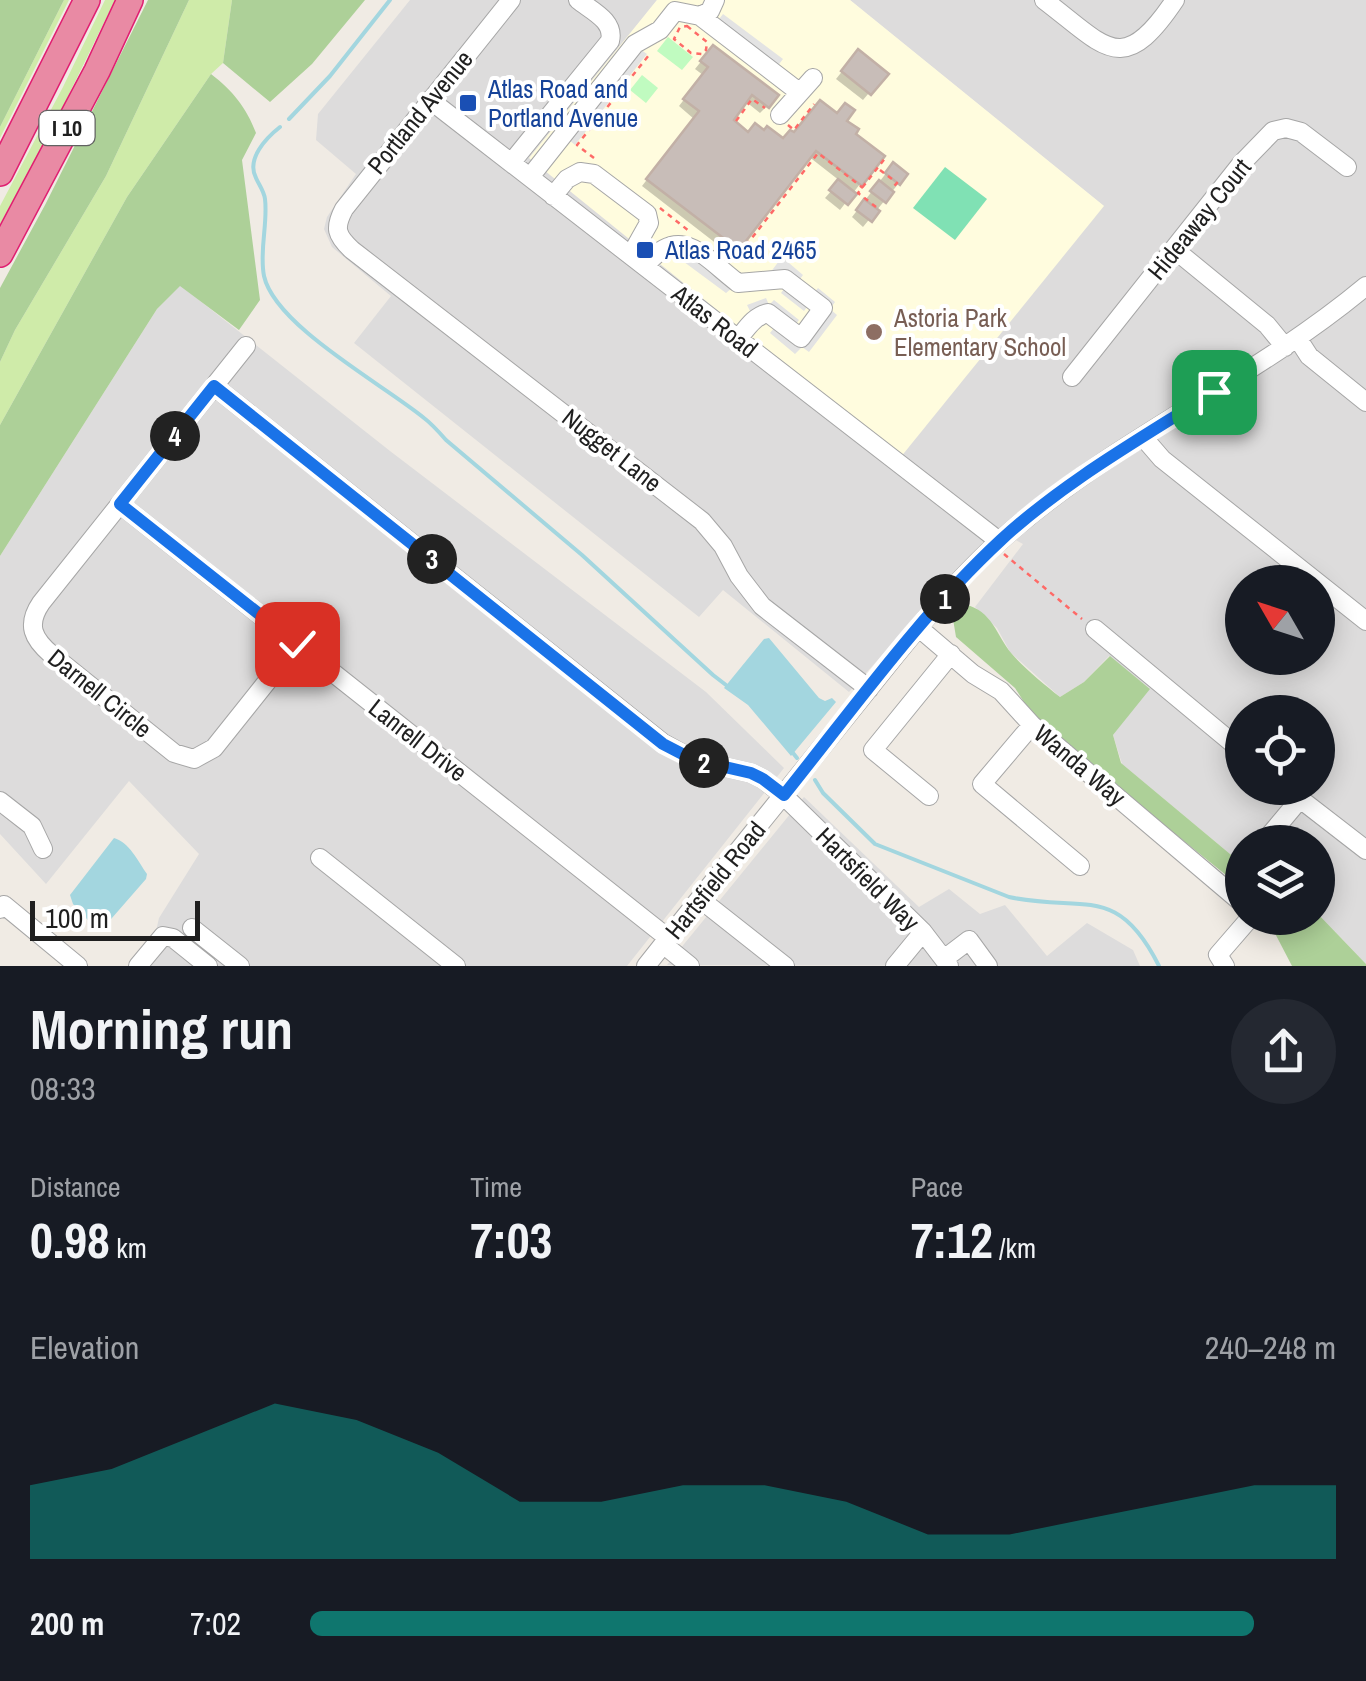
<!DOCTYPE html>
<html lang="en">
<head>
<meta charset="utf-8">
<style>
	body { margin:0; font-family:"Archivo Narrow",sans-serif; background:#242831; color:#f1f3f6; height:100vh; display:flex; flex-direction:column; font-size:38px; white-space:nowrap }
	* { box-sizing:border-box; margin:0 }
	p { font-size:32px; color:#9ea1a6 }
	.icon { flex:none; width:55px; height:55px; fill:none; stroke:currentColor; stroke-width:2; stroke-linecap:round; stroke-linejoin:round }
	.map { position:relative; height:966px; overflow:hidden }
	.sheet { display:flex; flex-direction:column; background:#171b24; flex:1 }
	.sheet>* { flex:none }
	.needle { width:65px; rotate:309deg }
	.fabs { position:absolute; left:1225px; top:565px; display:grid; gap:20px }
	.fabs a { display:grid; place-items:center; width:110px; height:110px; border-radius:50%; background:#171b24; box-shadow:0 5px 25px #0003; font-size:50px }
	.scale { position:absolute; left:30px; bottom:25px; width:170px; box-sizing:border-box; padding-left:10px; border:5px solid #1f1f1f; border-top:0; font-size:28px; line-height:35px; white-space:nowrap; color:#1f1f1f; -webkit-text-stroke:8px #fff; paint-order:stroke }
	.pin { position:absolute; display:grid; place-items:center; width:85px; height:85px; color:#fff; margin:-42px; border-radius:20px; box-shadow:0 5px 15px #0006 }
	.km { position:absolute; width:50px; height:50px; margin:-25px; border-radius:50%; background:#222; color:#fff; font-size:28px; line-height:50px; text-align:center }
	.round { display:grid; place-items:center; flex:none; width:105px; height:105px; border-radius:52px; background:#242831 }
	.head { display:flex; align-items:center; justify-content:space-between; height:170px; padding:0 30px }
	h1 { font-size:55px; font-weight:800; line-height:75px }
	.stats { display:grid; grid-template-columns:repeat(3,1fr); gap:15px; height:170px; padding:10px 30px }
	.stats div { display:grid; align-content:center }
	.stats b { font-size:50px; font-weight:800 }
	.stats small { font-size:28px; font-weight:400 }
	.stats p { font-size:28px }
	.chart { height:280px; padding:20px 30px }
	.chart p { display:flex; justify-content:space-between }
	.chart svg { width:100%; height:180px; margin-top:10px; fill:#0f766e; opacity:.7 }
	ul { padding:0 30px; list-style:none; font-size:32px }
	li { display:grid; grid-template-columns:160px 120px 1fr; align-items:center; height:75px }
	li i { height:25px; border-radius:12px; background:#0f766e }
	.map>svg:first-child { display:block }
	.residential { fill:#dddcdc; fill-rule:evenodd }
	.education { fill:#fffcde }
	.grass { fill:#cfeba9 }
	.forest { fill:#add098 }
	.park { fill:#c0fbc0 }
	.pitch { fill:#80e1b4 }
	.parking { fill:#e3e3e3 }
	.water { fill:#a3d6df }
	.shadow { fill:#0003 }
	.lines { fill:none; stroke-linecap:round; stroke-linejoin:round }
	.stream { stroke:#a3d6df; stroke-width:4 }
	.building { fill:#c8bdb8; stroke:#c2b0a6; stroke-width:2.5 }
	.minor-casing { stroke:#a6a6a6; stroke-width:20 }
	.highway-casing { stroke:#e01f71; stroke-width:28 }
	.path { stroke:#fe6a67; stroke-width:2.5; stroke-dasharray:5 5; stroke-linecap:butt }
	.minor { stroke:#fff; stroke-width:18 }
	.highway { stroke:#e98aa4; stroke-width:25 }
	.route-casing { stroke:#fff; stroke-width:20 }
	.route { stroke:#1a73e8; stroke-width:12 }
	.transit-dot { fill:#1a4fb4; stroke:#fff; stroke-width:4 }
	.education-dot { fill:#8d6e63; stroke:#fff; stroke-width:4 }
	.labels { text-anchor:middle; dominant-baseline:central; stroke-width:8; stroke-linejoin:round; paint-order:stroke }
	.shield { fill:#fff; stroke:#626262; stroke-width:2.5 }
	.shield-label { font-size:22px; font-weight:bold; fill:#1f1f1f }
	.transit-label { font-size:25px; fill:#164399; stroke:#fff; text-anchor:start }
	.street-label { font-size:25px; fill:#1f1f1f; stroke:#fff }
	.education-label { font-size:25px; fill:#785e54; stroke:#fff; text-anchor:start }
</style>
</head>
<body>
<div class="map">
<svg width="1366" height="966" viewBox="0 0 1366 966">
	<rect width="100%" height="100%" fill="#f0ebe4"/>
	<path class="residential" d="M410,0h247l-127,158 574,48 -254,-206h516v964l-48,-50v-72h-76v22l-120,-100 -9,-29 36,-47 -40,-32 -25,26 -24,15 -50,-45 -13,-24 -22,-21 48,-63 -28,-15 -146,163 -126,-102 -24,27 -345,-274 37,-47 -59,-49 -8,-18 3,-12 29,-43 -40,-34 2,-26zM1242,582h76v76h-76zM1242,712h76v76h-76z
		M180,285l210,166 316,241 78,76 -157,198h-479l11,-48 40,-64 -70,-73 -83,103 -46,-50v-278l157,-247z
		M804,797l115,110 30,-18 31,25 25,-9 42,51 40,-33 46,27 7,16 -473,-1z"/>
	<path class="education" d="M657,0h193l254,206 -204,252 -371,-300z"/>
	<path class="grass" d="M64,0h5l-69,138v-11z
		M105,0h10l-67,137 -48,87v-18l63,-119z
		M189,0h43l-9,63 -12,11 -84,123 -127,228v-63l15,-32 91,-154z"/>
	<path class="forest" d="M0,0h64l-64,127z
		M148,0h41l-83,176 -91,154 -15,32v-74l45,-83z
		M232,0h133l-53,64 -42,38 -47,-39z
		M211,74c22,17 35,33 45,59l-14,27 18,140 -21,30 -59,-44 -23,23 -157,247v-131l127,-228z
		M964,604c29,7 32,31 48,50 14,16 32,30 48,43l24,-15 26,-26 40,33 -37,46 8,28 121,101v24l-141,-114 -72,-64 -14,-22 -59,-51 -3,-18z
		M1318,914l48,50v2h-74l-25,-48h51z"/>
	<path class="park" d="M668,37l25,20 -11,13 -25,-19z
		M642,75l16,13 -12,15 -16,-13z"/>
	<path class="pitch" d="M945,167l42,32 -32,41 -42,-32z"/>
	<path class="parking" d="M723,14l60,45 -10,13 -59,-46z
		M634,45l13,9 -72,91 -12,-10z
		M695,250l43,33 -12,10 -46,-34z
		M782,257l21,18 -8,11 15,12 8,-10 17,14 -5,7 7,6 -28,37 -7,-5 -7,7 -25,-21 9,-11 -25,-3 -7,-14 19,-7 3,7 5,-5 25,20 -8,10 9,7 23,-28 -11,-9 -8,11 -23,-18 8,-11 -25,-1z"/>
	<path class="water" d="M769,638l50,60 6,3 7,-3 4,4 -45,54 -43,-51 -24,-17 40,-49z
		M114,838c15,4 24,23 33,36l-1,5 -41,47 -8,4 -24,-26 -3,-9z"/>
	<path class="shadow" d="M707,54l60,52 -7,7 -15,-12 -15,19 17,14 36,7 60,-20 17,63 -20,26 -15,-12 15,-17 -32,-25 -77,99 -89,-69 52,-67 -15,-13 24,-31 -8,-6z
		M852,59l33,15 -22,26 -27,-21z
		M887,172l12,11 -36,44 -11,-10z"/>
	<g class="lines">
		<path class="stream" d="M289,119l41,-43 60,-76
			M280,127c-14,11 -34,32 -24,51 3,7 8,13 9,21 3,25 -6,52 -1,77 11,50 120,109 160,142 8,6 15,14 22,22l136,115 131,120 13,10
			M793,753l4,5
			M815,780l8,13 52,51 134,53c74,16 108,-15 150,69"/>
	</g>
	<path class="building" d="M713,45l66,50 -10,13 -17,-13 -18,25 14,12 7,-9 9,7 3,-4 16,12 7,-8 4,2 26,-32 17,13 8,-10 10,7 -8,11 12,8 -3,5 29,22 -23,30 -46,-35 -77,99 -93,-71 53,-68 -16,-12 25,-32 -8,-6z
		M858,49l31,25 -18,21 -30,-24z
		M893,162l15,12 -8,11 -15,-12z
		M838,179l19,15 -9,11 -19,-15z
		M879,180l15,12 -8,11 -16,-12z
		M864,199l16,12 -8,11 -16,-12z"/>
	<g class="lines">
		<g class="minor-casing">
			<path id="minor" d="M511,0l-167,209c-10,19 -8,26 8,41l350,271 21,25 16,30 23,30 107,83
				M1044,0c62,47 78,79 131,0
				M700,16l10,-5 5,-11
				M430,100l569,441
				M780,115l33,-37
				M511,163l99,-122c5,-20 -18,-30 -32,-41
				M530,177l105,-133 25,-14 15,-19 25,5 99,76
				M553,196l14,-17 13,-7 14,2 53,40 2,9 -18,32
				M1174,249l93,76 18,22
				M645,266c35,-44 59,-9 93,17l47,-4 38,29 -22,30 -33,-25c-14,3 -21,15 -30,26
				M1298,339l11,17 57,46
				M246,346l-205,257c-15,22 -8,36 11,52l122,98 20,6 20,-11 83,-104
				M1072,377l169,-213 32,-33 13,-3 15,4 46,35
				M214,386l449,357 31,17 57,13 12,6 20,16 140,137 26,34
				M1143,437l19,22 204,162
				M120,504l548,434
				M919,628l54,46 28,17 31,34 210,178
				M1095,629l147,122
				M1032,725l-50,59 98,82
				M1286,788l80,62
				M929,796l-56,-46 78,-96
				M0,801l32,25 11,23
				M1264,842l36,-43
				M320,858l136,108
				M700,899l85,67
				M0,909l4,-4 74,61
				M192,928l48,38
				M663,944l27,22
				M944,959l25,-19 19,26
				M138,966l25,-30 10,2 35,28
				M646,966c67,-85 136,-169 204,-254 52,-64 103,-133 167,-186 108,-91 240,-149 349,-240
				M895,966l28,-34
				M1225,966l-7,-11 32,-37"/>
		</g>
		<g class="highway-casing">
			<path id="highway" d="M0,173l87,-173
				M0,254l97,-183 33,-71"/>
		</g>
		<path class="path" d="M687,26l20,16 -1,8 -4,4 -11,-1 -17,-14 6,-12z
			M736,121l16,-22 13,9
			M788,125l6,5 20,-26
			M594,158l-17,-13 72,-90
			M880,170l17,13 -5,5
			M876,207l-18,-14 28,-36
			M660,208l29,23
			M734,261l84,-108 45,35
			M1004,554l78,65"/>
		<use href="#minor" class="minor"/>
		<use href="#highway" class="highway"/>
	</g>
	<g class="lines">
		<g class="route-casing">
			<path id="route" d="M297,644l-177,-140 94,-118 449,358 31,16 57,13 12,6 21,16c69,-86 136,-180 217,-255 64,-59 141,-102 213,-148"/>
		</g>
		<use href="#route" class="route"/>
	</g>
	<g class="transit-dot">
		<rect x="458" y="93" width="20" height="20" rx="5"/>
		<rect x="635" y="240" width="20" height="20" rx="5"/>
	</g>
	<circle class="education-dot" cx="874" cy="332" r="10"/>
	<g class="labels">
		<rect class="shield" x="39.5" y="111" width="55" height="34" rx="8"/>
		<g class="shield-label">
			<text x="67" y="128">I 10</text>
		</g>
		<g class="transit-label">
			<text x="488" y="89">Atlas Road and<tspan x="488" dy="29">Portland Avenue</tspan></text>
			<text x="665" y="250">Atlas Road 2465</text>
		</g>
		<g class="street-label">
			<text transform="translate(420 112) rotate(-51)">Portland Avenue</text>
			<text transform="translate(1199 219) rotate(-51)">Hideaway Court</text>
			<text transform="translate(715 321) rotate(38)">Atlas Road</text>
			<text transform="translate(612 450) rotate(38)">Nugget Lane</text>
			<text transform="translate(100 693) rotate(39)">Darnell Circle</text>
			<text transform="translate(418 740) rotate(38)">Lanrell Drive</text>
			<text transform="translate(1080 765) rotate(40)">Wanda Way</text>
			<text transform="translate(868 879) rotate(45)">Hartsfield Way</text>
			<text transform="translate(715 880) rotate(-51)">Hartsfield Road</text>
		</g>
		<g class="education-label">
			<text x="894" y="318">Astoria Park<tspan x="894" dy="29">Elementary School</tspan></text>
		</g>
	</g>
</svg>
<div class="fabs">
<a><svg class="needle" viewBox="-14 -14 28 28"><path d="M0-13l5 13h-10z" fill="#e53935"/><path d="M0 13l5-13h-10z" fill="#9ea1a6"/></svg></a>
<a><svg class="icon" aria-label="locate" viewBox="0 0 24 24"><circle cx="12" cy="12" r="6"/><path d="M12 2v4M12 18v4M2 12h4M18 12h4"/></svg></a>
<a><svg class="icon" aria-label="layers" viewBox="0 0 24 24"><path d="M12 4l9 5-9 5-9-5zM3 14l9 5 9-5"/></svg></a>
</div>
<div class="scale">100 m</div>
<div class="pin" style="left:1214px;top:392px;background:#1e9e55"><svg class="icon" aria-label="arrive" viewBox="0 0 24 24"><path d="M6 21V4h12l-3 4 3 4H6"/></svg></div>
<div class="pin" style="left:297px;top:644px;background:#d93025"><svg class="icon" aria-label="check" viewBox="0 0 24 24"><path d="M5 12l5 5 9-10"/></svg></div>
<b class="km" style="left:945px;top:599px">1</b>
<b class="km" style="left:704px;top:763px">2</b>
<b class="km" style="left:432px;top:559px">3</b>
<b class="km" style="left:175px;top:436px">4</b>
</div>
<section class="sheet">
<div class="head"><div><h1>Morning run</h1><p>08:33</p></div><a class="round"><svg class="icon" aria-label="share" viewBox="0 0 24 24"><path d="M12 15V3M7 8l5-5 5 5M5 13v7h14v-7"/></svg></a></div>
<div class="stats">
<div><p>Distance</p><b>0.98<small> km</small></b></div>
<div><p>Time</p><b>7:03</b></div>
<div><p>Pace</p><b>7:12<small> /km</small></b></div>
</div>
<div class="chart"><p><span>Elevation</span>240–248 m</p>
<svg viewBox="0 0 160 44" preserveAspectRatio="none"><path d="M0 44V26L10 22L20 14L30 6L40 10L50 18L60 30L70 30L80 26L90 26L100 30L110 38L120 38L130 34L140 30L150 26L160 26V44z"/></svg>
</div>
<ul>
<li><b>200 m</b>7:02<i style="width:92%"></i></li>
</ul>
</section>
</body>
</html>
